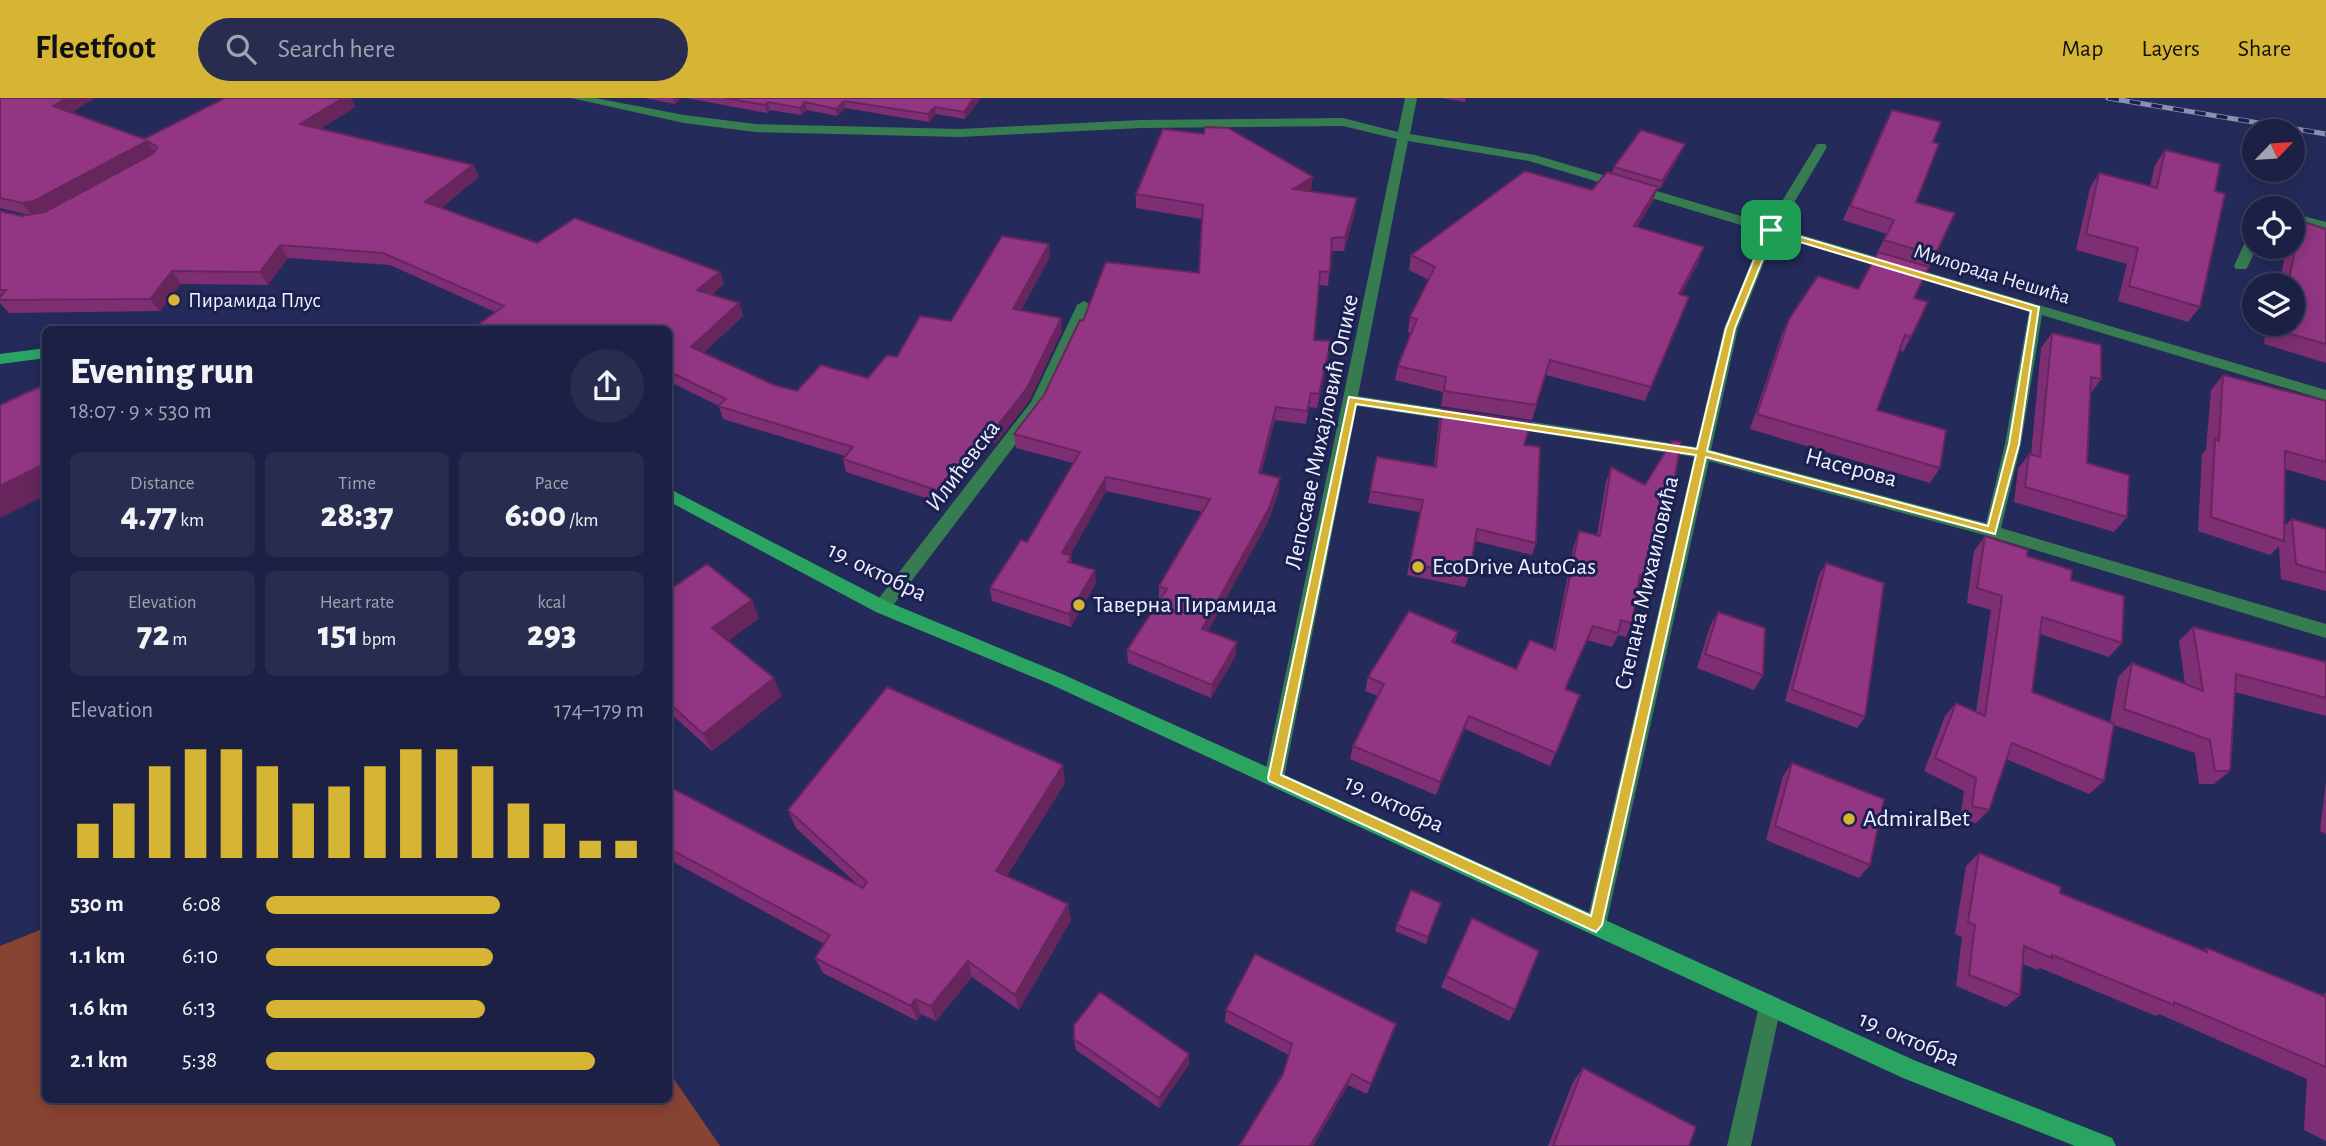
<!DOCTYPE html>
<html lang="en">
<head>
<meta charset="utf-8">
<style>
	body { margin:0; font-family:"Alegreya Sans",sans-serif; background:#282d4f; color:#f1f3f6; height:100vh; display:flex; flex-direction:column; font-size:26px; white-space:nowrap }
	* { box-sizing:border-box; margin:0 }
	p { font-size:23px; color:#a0a3b2 }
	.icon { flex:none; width:38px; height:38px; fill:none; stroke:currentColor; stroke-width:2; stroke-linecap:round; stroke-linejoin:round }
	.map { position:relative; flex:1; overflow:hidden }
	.sheet { position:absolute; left:42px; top:228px; width:630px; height:777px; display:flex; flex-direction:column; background:#1b2044; border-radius:10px; box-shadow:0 4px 18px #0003,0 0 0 2px #393e5d }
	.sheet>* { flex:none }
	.needle { width:46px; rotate:65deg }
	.buttons { position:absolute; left:2242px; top:21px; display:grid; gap:14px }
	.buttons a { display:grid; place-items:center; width:63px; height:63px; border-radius:50%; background:#1b2044; box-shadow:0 4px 18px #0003,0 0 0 2px #393e5d; font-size:35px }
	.pin { position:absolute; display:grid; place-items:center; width:60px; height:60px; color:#fff; margin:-30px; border-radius:14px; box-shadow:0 4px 10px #0006 }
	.round { display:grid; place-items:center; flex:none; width:74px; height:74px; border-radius:37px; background:#282d4f }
	.headline { display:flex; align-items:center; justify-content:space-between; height:119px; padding:0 28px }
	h1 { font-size:38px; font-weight:800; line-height:52px }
	.figures { display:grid; grid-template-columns:repeat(3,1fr); gap:10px; height:119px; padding:7px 28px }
	.figures div { display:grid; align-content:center; border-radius:10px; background:#282d4f; text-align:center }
	.figures b { font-size:35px; font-weight:800 }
	.figures small { font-size:19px; font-weight:400 }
	.figures p { font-size:19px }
	.chart { height:196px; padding:14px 28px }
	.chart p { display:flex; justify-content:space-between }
	.chart svg { width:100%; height:126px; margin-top:7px; stroke:#d6b534; stroke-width:6 }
	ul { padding:0 28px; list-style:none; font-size:23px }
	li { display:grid; grid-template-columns:112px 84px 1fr; align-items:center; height:52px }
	li i { height:18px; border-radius:9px; background:#d6b534 }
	header { display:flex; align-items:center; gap:42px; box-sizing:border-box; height:98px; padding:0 35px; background:#d6b534; color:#111 }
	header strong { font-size:33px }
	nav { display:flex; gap:38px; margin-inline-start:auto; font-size:24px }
	.search { width:490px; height:63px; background:#282d4f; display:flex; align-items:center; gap:18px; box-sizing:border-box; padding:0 24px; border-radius:38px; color:#a0a3b2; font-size:26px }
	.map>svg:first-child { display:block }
	.green { fill:#894333 }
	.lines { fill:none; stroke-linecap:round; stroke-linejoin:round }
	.street { fill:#377b51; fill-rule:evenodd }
	.secondary { fill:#2aa561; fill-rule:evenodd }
	.rail-casing { stroke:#8b90ae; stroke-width:5 }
	.rail { stroke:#1b204f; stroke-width:3.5; stroke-dasharray:11; stroke-linecap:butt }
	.wall { fill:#7e2e72 }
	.shaded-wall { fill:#66265c }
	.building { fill:#923684; stroke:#66265c; stroke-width:2 }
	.route { fill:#d6b534; stroke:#fff; stroke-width:2; fill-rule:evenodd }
	.poi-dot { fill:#d6b534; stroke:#1b204f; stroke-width:2.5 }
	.labels { text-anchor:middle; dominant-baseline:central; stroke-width:6; stroke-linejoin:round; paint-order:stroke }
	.far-street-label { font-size:21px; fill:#eef1fd; stroke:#1b204f }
	.far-poi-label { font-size:21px; fill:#eef1fd; stroke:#1b204f; text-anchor:start }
	.street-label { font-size:24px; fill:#eef1fd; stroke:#1b204f }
	.poi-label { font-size:24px; fill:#eef1fd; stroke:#1b204f; text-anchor:start }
</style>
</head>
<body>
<header>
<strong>Fleetfoot</strong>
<div class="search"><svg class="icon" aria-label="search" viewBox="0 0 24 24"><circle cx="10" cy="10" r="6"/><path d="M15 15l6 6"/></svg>Search here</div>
<nav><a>Map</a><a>Layers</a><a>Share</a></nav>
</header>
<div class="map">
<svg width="2326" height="1048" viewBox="0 0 2326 1048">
	<rect width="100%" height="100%" fill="#242b5b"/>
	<path class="green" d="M45,830l1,171h622l1,-27 51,74h-720v-200z"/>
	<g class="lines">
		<path class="street" d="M571,0h24l89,17 71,9 205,5 181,-9 202,-2 55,14 7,-34h12l-7,36 125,21 233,69 49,-80h8l2,3 -48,81 547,162v10l-284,-85 -21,129 -20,84 325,96v14l-334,-101 -283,-76 -103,464 -3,7 -7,3 -7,-3 -3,-7 108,-468 -186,-29 -8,-5 8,-5 188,29 28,-119 40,-96 -235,-71 -121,-20 -50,255 105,16 8,5 -8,5 -106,-16 -73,372 -3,6 -7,2 -7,-2 -3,-6 133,-639 -54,-13 -202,2 -181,9 -205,-5 -71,-9zM1775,137l254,76 -24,133 -19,79 -275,-73 27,-122z
			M2292,115l34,9v8l-34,-9z
			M2254,136v13h3l-9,19 -2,3h-10l-2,-3 13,-28z
			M1084,203l7,4 -48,103 -155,204h-12l-3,-5 3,-5 155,-200 46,-97z
			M1770,897l8,4 3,7 -30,140h-24l32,-140 3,-7z"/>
		<path class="secondary" d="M46,250v10l-46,6v-10z
			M668,390l220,114 174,72 854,387 196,77 4,8h-41l-172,-68 -853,-394 -174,-72 -208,-111z"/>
		<g class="rail-casing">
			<path id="rail" d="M2108,0l218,36"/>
		</g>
		<use href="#rail" class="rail"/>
	</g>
	<path class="wall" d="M0,0h94l-23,15 73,26 81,-41h126l4,9 -35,22 153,36 6,12 -38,31 96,35 183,29 4,12 -13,11 28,8 4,13 -40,37 71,32 23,6 71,-13 29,-21 54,-36 99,-64 -29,53 41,21 -33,70 -33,42 -6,-2 -49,62 -95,-31 -3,-13 2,-3 -122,-37 -4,-13 -51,-25v-52l-173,-17 -105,-47 -102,-7 -20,27 -87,-1 -21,27 -151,2 -9,-10v-92l21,5 8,-1 -29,-7z
		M644,0h37l-6,6z
		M686,0h295l-16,21 -29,-5 -7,8 -84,-14 -8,8 -30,-6 -6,5 -31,-5 -3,3z
		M1442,0h24l-1,4z
		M1885,25l48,19 -17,60 19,53 -21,43 -3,39 -8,15 -4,-2 -22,60 63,58 -10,15 -180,-54 32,-95 7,-15 69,-30 29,-55 -44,-14z
		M2165,52l50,41 -15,116 -12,15 -70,-21 9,-37 -51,-14 14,-62 9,-15 51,14 5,-22z
		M1682,53l-22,38 -3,-1 -4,13 -16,26 62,34 -18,34 8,2 -44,104 -99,-26 -14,45 -91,-14 2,-14 -48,-12 3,-14 13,-33 -3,-1 2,-15 19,-37 -20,-10 2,-15 181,-65 20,-17 2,-6z
		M1311,93l44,21 -11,39h-13l-3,35 -9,-1 -5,55 17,1 -2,14 -12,53 -8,-1 -3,17 -31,-4 -14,54 18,17 -11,31 -60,109 28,24 -25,43 -83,-35 -1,-13 33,-50 -1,-1v-13l44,-74 -97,-21 -36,64 2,8 24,20 -25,44 -79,-26 -2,-13 37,-46 46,-79 -57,-15 -2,-14 30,-39 39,-74 116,-48 3,-54 -66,-11v-14z
		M2301,123l25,8v134l-62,-19 2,-20h26v-39h-16l4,-5 7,-33h5v-16z
		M2052,235l49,46 -10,14 -4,70 40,54 -13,15 -100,-30 4,-33 11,-15 2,1 10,-107z
		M2223,277l103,26v80l-41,-12 -1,57 8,-7 34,10v62l-45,-12 -2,-33 -9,9 -72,-24 4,-77 4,-4 5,-60z
		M1442,311l82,36 12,98 -4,12 -57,-14 -6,35 -4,11 -58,-12 13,-63 -52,-9 9,-46 57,10 5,-46z
		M1611,369l46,112 -6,14 -13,-3 -6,33 -6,14 -8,-2 -6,12 -25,-7 -21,49 14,6 -30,71 -85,-37 -29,66 -86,-36 3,-13 25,-50 -13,-5 3,-14 90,-45 -3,11 61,26 37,-20 21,-104 5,-14 18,4 9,-53z
		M1985,438l42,20 44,24 51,63 -13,14 -69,-23 -8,58 78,31 8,-46 14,-14 53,21 -6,-43 14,-14 133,35v54l-91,-24 -5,79 -16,13h-15l-4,-31 -81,-28 -10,56 -15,13 -83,-35 -17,51 -13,13 -16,-4 4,-28 -40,-20 21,-55 11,-13 20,9 15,-102 -24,-7 7,-52z
		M1826,465l39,154 -8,11 -72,-27 34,-126z
		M668,493l91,27 -31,23 54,55 -70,55 -44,-40z
		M1718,514l45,63 -9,15 -57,-22 13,-42z
		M1792,665l78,102 -11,13 -93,-38 17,-64z
		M2326,684v52l-6,-3z
		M1065,685l-58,93 61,28 3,16 -52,90 -47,-33 -36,44 -15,-7 -4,7 -94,-48 -8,-15 9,-14 -156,-85v-73l191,100 -63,-58 -8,-18z
		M1979,755l81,40 144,57 3,-2 114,47 5,-2v148l-22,-11 3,-51 -148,-65 -3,2 -116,-48 -3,2 -14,-6 -3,31 -14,12 -50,-21 6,-49 -7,-3 11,-68z
		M1441,805l-15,41 -31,-13 2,-6z
		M1472,820l43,92 -6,11 -68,-34z
		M1226,912l170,14 -29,70 -19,-9 -35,61h-74l44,-72 6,-19 -64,-33z
		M1074,941l115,25 -30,44 -83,-58z
		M1583,970l106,78h-141l25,-64z"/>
	<path class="shaded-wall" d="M66,0h28l-33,21 -8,-13z
		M343,0h8l4,9 -48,30 -7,-13z
		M673,0h8l-6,6z
		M974,0h7l-16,21 -1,-7z
		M844,3l1,7 -8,8 -1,-7z
		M768,4l2,8 -3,3 -2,-8z
		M805,4l2,8 -6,5 -1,-7z
		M935,9l1,7 -7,8 -1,-8z
		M147,43l9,13 -112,59 -12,2 -10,-12z
		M1685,46l-3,7 -22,38 2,-8z
		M473,67l6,12 -47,38 -7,-13z
		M1313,79l-2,14 -18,-2z
		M1658,89l-5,14 -24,39 5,-14z
		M1357,100l-2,14 -11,39 1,-14z
		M1049,146l1,13 -36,65 -1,-13z
		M280,147l8,13 -20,27 -8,-13z
		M1704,149l-5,14 -25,48 5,-15z
		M172,173l9,13 -21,27 -10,-12z
		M720,174l4,12 -23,18 -4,-12z
		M739,205l4,13 -47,44 -5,-13z
		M1061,220l1,13 -33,70 -33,42 -2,-13z
		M1331,243l-2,14 -12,53 2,-14z
		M1276,309l-1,13 -17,67 1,-14z
		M988,330l2,13 -49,62 -2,-12z
		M46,365v32l-46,23v-32z
		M1106,379v14l-42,75 -2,-13z
		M1280,380l-1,13 -11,31 -66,120v-13z
		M1095,472l1,13 -25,44 -2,-13z
		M752,502l7,18 -39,29 -8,-19z
		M1237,544l-1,13 -25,43 1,-13z
		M774,580l8,18 -70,55 -9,-17z
		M1469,618l-4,13 -29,66 4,-13z
		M1063,667l2,18 -66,105 -3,-17z
		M1068,806l3,16 -52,90 -4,-15z
		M968,863l4,16 -36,44 -5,-15z
		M915,901l6,15 -4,7 -6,-15z
		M1189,956v10l-30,44v-10z
		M1352,976l-4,11 -35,61h-3z"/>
	<path class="building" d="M0,0h66l-13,8 91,33 81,-41h118l-43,26 173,41 -48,37 112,41 38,-25 145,54 -23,18 42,13 -48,44 83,38 23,6 24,-26 47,13 19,-23 10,2 23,-41 31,5 51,-85 47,8 -36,65 48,9 -34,70 -33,42 -6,-2 -49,63 -96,-32 10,-12 -135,-41 8,-7 -58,-28v-42h-196l32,-23 -121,-53 -103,-8 -20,27 -88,-1 -22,28 -150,1v-3l6,-7h-6v-79l21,5 24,-4 109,-59 3,-6 -10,-6 -113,60 -12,2 -22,-5z
		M725,0h249l-10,14 -29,-5 -7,7 -84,-13 -8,8 -31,-7 -5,6 -32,-6 -3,3z
		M1892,12l49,12 -8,20 6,2 -23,58 39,11 -20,42 -51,-15 10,-20 -44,-14z
		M1205,29l23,1 85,49 -20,12 64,9 -12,39 -13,1 -2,34 -10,-1 -6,69 17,1 -12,53 -8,-1 -4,18 -31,-4 -17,66 21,5 -11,30 -67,121 35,13 -25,43 -85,-35 40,-61 -8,-3 51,-87 -104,-22 -44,76 9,3 -3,6 27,8 -26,44 -79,-26 31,-48 6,2 53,-90 -66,-18 30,-39 36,-75 3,1 23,-59 93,11 4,-68 -67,-11 27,-65 41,5z
		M1641,32l44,14 -23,37 -48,-14z
		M2165,52l55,14 -5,27 10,3 -25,113 -71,-21 9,-38 -52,-14 13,-61 58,15z
		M1525,73l67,19 15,-18 51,15 -24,39 70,21 -25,47 10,3 -38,90 -101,-27 -14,45 -92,-14 2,-14 -48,-11 19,-47 -7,-2 25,-50 -24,-12z
		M2301,123l25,8v115l-50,-14 1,-6h15v-39h-11l1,-8 7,2z
		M1878,154l51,15 -15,31 14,4 -17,35 -6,-2 -28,75 69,20 -6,38 -183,-54 32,-95 29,-43 40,13z
		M2052,235l49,12v34l-10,-2 -4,86 42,12 -2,42 -102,-30 4,-33 11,3z
		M2223,277l103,26v61l-41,-11 -1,90 -73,-24 4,-78 4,2z
		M39,289l7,6v70l-46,23v-81z
		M1442,311l89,13 -7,23 16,2 -4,96 -59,-14 -8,47 -59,-13 13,-63 -53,-9 7,-34 59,10z
		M1672,343l9,1 -24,137 -17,-4 -8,48 -11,-3 -3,13 -25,-7 -28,63 15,6 -24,58 -87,-37 -29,66 -87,-36 31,-62 -16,-7 41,-66 49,21 -6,10 64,27 14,-29 25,10 24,-119 21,5 11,-69 34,18z
		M2292,421l34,10v44l-30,-9z
		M1985,438l43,14 -1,6 45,14 -1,10 53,16 -2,47 -80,-26 -10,75 82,32 -10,57 -92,-38 -23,67 -17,-4 4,-28 -41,-20 21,-55 29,13 17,-120 -25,-8z
		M1826,465l58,20 -19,134 -73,-27z
		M707,466l45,36 -40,28 62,50 -71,56 -35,-32v-111z
		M1718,514l47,16 -2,47 -58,-21z
		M2193,529l133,35v36l-90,-24 -6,97h-15l-5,-31 -86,-31 8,-46 71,28z
		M887,589l176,78 -67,106 72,33 -53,91 -47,-34 -37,45 -16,-7 -4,7 -96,-48 15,-23 -162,-87v-62l195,102 4,-6 -79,-72z
		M1792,665l92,36 -14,66 -95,-39z
		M1979,755l82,34 -1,6 147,59v-4l119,49v70l-152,-65v3l-122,-50v3l-28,-12 -4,49 -51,-20 6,-50 -7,-3z
		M1411,792l30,13 -13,34 -31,-12z
		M1472,820l67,33 -24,59 -69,-34z
		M1255,856l141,70 -25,60 -19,-10 -42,72h-71l44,-72 9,-30 -66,-34z
		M1100,894l89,62 -30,44 -85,-59v-14z
		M1583,970l113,59 -7,19h-136z"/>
	<path class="route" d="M1771,130l268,79 -20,137 -24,90 -289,-77 -104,468 -6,7 -327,-151 -1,-3 81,-381 348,52 29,-121 40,-98zM1773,136l258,77 -22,133 -21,82 -281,-75 28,-123zM1356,306l340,51 -105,461 -310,-141z"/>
	<g class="poi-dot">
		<circle cx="174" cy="202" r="7"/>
		<circle cx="1418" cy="469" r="7"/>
		<circle cx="1079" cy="507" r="7"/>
		<circle cx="1849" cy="721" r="7"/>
	</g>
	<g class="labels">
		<g class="far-street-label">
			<text transform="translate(1992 176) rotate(17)">Милорада Нешића</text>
		</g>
		<g class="far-poi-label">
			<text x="188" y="202">Пирамида Плус</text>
		</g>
		<g class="street-label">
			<text transform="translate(1322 334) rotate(-78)">Лепосаве Михајловић Опике</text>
			<text transform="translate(963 368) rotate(-53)">Илићевска</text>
			<text transform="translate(1851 370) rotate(15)">Насерова</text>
			<text transform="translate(877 474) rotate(26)">19. октобра</text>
			<text transform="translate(1647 485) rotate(-77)">Степана Михаиловића</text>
			<text transform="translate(1394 706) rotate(25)">19. октобра</text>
			<text transform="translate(1909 941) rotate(23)">19. октобра</text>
		</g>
		<g class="poi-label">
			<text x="1432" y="469">EcoDrive AutoGas</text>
			<text x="1093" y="507">Таверна Пирамида</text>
			<text x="1863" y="721">AdmiralBet</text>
		</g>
	</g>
</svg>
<div class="buttons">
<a><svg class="needle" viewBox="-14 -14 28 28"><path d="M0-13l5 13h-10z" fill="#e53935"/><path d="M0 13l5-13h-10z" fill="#a0a3b2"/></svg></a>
<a><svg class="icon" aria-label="locate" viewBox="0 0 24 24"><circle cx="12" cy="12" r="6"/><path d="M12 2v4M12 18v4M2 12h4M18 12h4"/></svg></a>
<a><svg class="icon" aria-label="layers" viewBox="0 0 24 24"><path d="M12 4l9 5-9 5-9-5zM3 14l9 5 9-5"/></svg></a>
</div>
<div class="pin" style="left:1771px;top:132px;background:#1e9e55"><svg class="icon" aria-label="arrive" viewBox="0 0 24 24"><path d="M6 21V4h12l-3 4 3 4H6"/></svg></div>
<section class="sheet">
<div class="headline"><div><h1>Evening run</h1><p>18:07 · 9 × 530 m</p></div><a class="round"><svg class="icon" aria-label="share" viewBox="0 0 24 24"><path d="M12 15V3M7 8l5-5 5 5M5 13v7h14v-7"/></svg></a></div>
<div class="figures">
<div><p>Distance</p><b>4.77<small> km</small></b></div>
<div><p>Time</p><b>28:37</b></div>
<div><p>Pace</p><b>6:00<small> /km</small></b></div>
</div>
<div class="figures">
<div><p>Elevation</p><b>72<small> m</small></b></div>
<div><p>Heart rate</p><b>151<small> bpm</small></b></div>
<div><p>kcal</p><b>293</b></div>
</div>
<div class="chart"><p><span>Elevation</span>174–179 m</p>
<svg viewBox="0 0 160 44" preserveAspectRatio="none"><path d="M5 44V32M15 44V25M25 44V12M35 44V6M45 44V6M55 44V12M65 44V25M75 44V19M85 44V12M95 44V6M105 44V6M115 44V12M125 44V25M135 44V32M145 44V38M155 44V38"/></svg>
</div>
<ul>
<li><b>530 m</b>6:08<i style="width:62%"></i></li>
<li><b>1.1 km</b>6:10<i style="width:60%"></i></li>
<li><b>1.6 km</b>6:13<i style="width:58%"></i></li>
<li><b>2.1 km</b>5:38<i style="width:87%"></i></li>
</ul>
</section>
</div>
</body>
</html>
